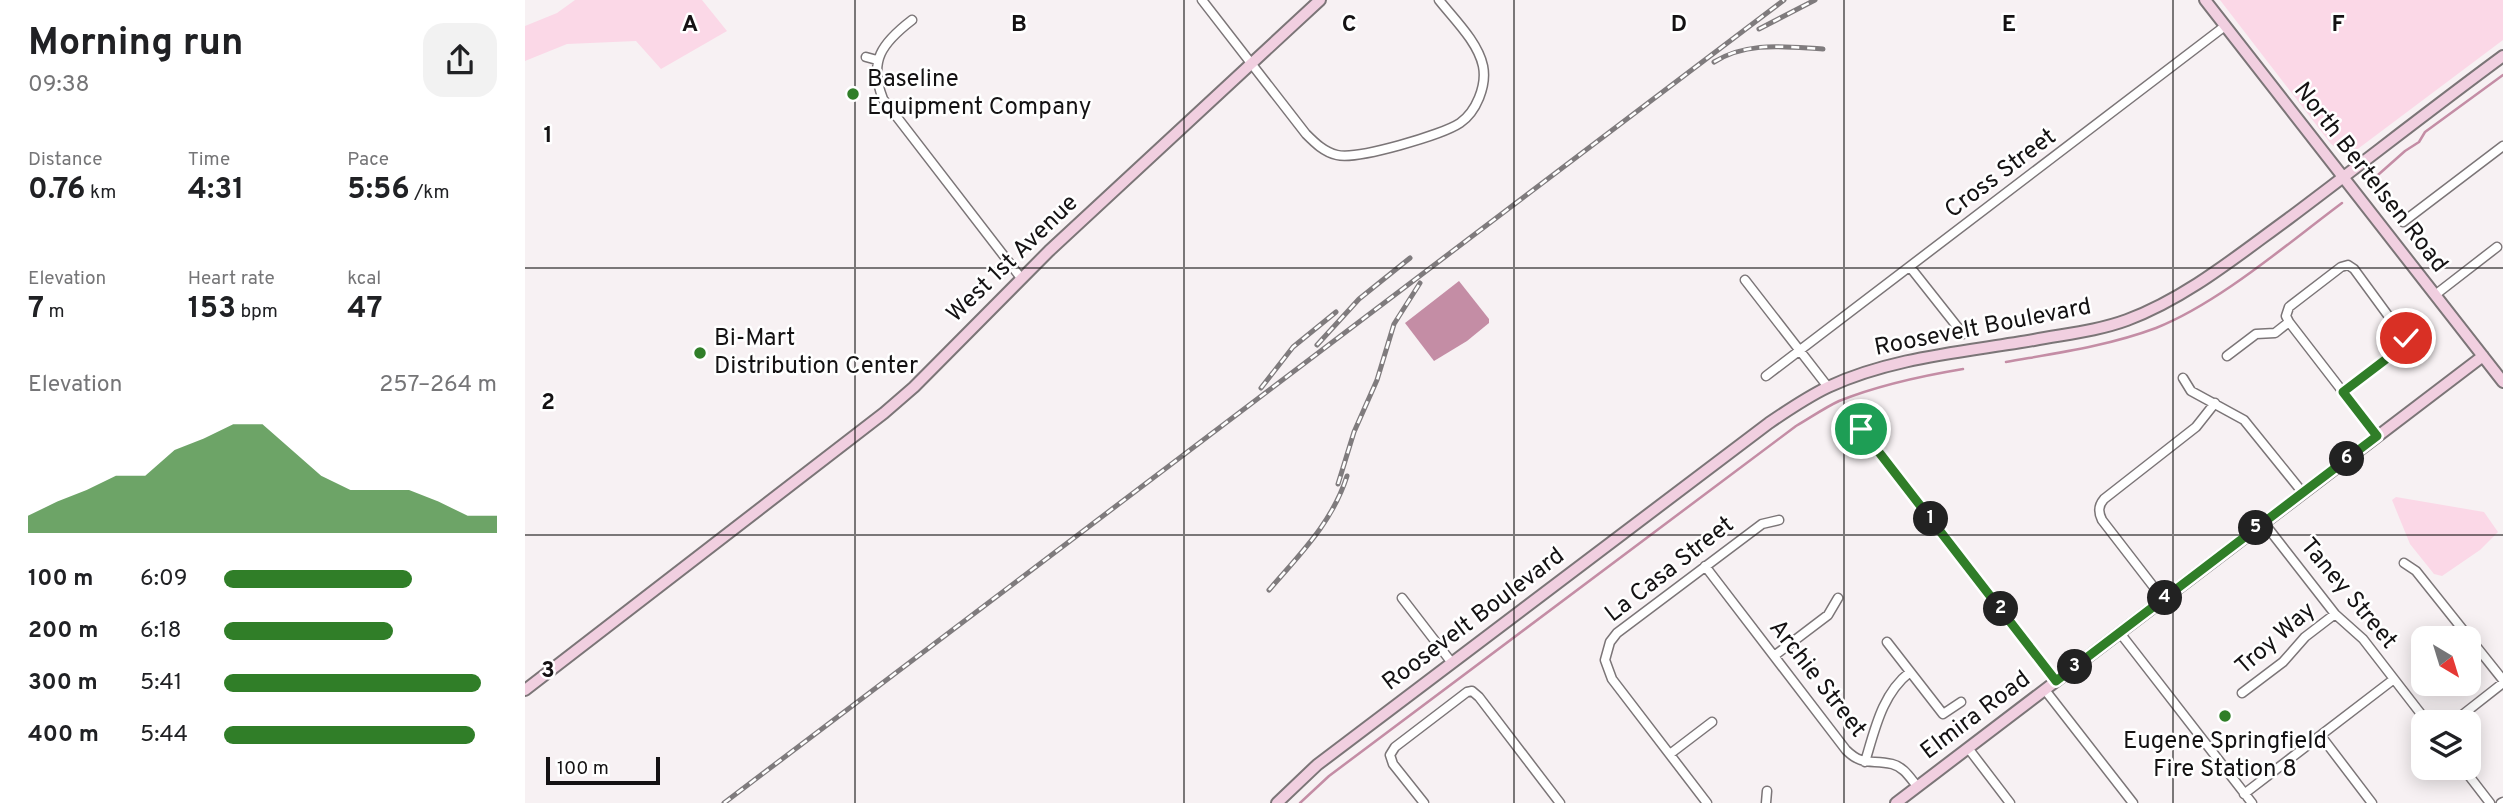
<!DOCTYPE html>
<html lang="en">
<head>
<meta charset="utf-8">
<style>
	body { margin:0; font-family:Overpass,sans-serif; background:#f2f2f2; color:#202124; height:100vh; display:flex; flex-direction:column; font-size:26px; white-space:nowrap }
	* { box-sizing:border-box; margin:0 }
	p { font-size:23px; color:#757577 }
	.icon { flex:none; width:38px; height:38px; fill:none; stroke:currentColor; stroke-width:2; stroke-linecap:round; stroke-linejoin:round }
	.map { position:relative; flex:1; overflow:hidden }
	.panel { display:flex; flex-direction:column; background:#fff; width:525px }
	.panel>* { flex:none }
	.needle { width:46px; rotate:142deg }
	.controls { position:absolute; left:1886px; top:626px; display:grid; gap:14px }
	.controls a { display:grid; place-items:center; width:70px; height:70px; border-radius:14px; background:#fff; box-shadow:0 4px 18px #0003; font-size:35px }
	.scale { position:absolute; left:21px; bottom:18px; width:114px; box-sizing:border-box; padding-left:7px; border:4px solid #141213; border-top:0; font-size:19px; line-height:24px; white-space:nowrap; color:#141213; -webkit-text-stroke:5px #fff; paint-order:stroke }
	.pin { position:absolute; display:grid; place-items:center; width:60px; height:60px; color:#fff; margin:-30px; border:4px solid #fff; border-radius:50%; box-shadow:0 2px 7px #0007 }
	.km { position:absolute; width:35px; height:35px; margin:-18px; border-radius:50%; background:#222; color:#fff; font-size:19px; line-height:35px; text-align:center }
	.round { display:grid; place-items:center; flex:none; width:74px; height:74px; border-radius:21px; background:#f2f2f2 }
	.headline { display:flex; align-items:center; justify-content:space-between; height:119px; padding:0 28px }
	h1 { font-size:38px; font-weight:700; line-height:52px }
	.figures { display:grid; grid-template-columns:repeat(3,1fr); gap:10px; height:119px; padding:7px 28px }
	.figures div { display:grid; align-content:center }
	.figures b { font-size:30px; font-weight:700 }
	.figures small { font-size:19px; font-weight:400 }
	.figures p { font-size:19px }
	.chart { height:196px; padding:14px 28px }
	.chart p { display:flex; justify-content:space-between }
	.chart svg { width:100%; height:126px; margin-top:7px; fill:#307e28; opacity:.7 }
	ul { padding:0 28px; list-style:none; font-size:23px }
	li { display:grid; grid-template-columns:112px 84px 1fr; align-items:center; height:52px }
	li i { height:18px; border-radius:9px; background:#307e28 }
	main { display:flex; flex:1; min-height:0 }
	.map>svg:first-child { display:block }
	.green { fill:#fbd8e7 }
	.water { fill:#c48da5 }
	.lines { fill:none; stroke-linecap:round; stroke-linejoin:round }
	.stream { stroke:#c48da5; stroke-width:2.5 }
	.street-casing { stroke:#7b7577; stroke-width:11 }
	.secondary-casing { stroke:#7b7577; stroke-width:14 }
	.street { stroke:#fff; stroke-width:8 }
	.secondary { stroke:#f1cfe0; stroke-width:10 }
	.rail-casing { stroke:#7f7b7d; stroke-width:5 }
	.rail { stroke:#fff; stroke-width:2.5; stroke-dasharray:8; stroke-linecap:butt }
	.route-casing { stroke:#fff; stroke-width:14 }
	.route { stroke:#307e28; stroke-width:9 }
	.grid { fill:none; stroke:#141213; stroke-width:2; stroke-opacity:0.55 }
	.poi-dot { fill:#307e28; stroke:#fff; stroke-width:2.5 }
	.labels { text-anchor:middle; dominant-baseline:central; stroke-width:5; stroke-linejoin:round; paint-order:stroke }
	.poi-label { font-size:24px; fill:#141213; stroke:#fff; text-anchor:start }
	.street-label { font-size:24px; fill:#141213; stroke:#fff }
	.grid-label { font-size:23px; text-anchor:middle; font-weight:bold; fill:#141213; stroke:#fff; stroke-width:5; stroke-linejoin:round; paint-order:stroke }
</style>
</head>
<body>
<main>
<section class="panel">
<div class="headline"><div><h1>Morning run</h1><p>09:38</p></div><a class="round"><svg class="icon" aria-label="share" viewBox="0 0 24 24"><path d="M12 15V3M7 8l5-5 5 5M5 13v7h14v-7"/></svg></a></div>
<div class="figures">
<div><p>Distance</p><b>0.76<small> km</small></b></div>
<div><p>Time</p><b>4:31</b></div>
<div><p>Pace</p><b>5:56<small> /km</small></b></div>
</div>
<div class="figures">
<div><p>Elevation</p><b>7<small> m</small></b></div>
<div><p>Heart rate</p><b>153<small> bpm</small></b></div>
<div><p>kcal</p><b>47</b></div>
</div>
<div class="chart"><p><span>Elevation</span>257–264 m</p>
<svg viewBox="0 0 160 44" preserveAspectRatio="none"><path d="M0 44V38L10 33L20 29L30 24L40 24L50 15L60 11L70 6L80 6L90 15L100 24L110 29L120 29L130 29L140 33L150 38L160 38V44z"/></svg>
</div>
<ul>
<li><b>100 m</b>6:09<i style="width:69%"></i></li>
<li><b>200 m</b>6:18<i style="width:62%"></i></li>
<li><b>300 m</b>5:41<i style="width:94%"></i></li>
<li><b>400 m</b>5:44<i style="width:92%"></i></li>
</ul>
</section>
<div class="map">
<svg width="1978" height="803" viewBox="0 0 1978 803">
	<rect width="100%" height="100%" fill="#f7f1f3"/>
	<path class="green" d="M50,0h127l25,31 -66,38 -25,-28 -69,3 -42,17v-35l32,-13z
		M1695,0h283v40l-148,111h-14l-10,-7z
		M1871,497l88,15 14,20 -18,18 -38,26 -8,-2 -24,-30 -18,-44z"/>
	<path class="water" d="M934,281l30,38v4l-22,18 -33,20 -29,-38z"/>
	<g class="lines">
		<path class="stream" d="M1845,182l35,-31 14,-9 6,-10 78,-57
			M1481,362c51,-9 102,-16 150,-34 63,-25 131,-84 186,-125
			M775,803l29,-27 467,-350c14,-8 28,-18 43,-25 40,-16 82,-25 124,-32"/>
		<g class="street-casing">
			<path id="street" d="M677,0l104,134c9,9 18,18 31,21 20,5 105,-20 123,-32 16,-11 27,-37 23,-57 -5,-24 -29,-47 -44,-66
				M387,20c-30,23 -44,41 -29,79l138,179
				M341,57l11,3
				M1878,222l100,-76
				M1385,267l53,67
				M1220,280l83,107
				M1910,295l62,-48
				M1702,356l29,-22 19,-1 14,-11
				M1241,376l459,-350
				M1658,378l8,13 53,29 59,73
				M1818,392l59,-45 4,-7 -52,-71 -6,-4 -7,2 -52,40 -3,9 3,6 88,114
				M1328,419l203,262
				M1739,523l71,91 28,25 65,84
				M1879,563l12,8 87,109
				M1180,566l141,184c17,17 26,9 46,14 12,3 18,14 25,22
				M877,598l50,65
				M1638,599l-61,-79c-4,-8 -4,-14 2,-21l92,-72 19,-24
				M1595,633l132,170
				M1362,642l56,72 18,-12
				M1249,656l54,-41 10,-17
				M1520,690l88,113
				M1717,693l41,-31 22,-25 30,-23
				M1927,723l51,-40
				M1796,736l51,67
				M1443,748l42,55
				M1145,754l42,-32
				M1340,762c10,-33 17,-68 45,-90
				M1938,768l27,35
				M1719,794l150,-115
				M899,803l-31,-39 -3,-9 5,-8 72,-55 5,-1 7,6 81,106
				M1182,803l-95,-124 -7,-19 5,-18 7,-9 145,-109 17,-4
				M1241,803l1,-12
				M1976,803l2,-1"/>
		</g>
		<g class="secondary-casing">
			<path id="secondary" d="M1680,0l298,382
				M0,690l359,-277 30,-26 135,-136 271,-251
				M752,803l40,-38 452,-342c19,-13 38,-26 59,-36 64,-30 137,-35 206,-47 31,-6 63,-9 93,-20 59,-22 110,-64 161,-101 72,-54 143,-110 215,-163
				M1371,803l587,-447"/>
		</g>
		<use href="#street" class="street"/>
		<use href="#secondary" class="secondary"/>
		<g class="rail-casing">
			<path id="rail" d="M1234,29l56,-29
				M1189,62c34,-21 71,-15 109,-13
				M792,345l42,-46 51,-41
				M736,388l32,-41 43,-35
				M813,484l16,-52 23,-52 17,-56 26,-41
				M744,590c31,-36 63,-67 78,-114
				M199,803l1060,-803"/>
		</g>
		<use href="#rail" class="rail"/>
	</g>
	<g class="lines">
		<g class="route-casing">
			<path id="route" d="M1336,429l195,252 321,-245 -34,-44 59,-45 4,-9"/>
		</g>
		<use href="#route" class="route"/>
	</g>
	<path class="grid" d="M330,0v803M659,0v803M989,0v803M1319,0v803M1648,0v803M0,268h1978M0,535h1978"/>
	<g class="poi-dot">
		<circle cx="328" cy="94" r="7"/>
		<circle cx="175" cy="353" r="7"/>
		<circle cx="1700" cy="716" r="7"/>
	</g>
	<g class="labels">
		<g class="poi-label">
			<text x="342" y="80">Baseline<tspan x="342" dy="28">Equipment Company</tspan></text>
			<text x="189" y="339">Bi-Mart<tspan x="189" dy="28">Distribution Center</tspan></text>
			<text x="1700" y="742" text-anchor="middle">Eugene Springfield<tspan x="1700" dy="28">Fire Station 8</tspan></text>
		</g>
		<g class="street-label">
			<text transform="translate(1476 174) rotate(-37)">Cross Street</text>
			<text transform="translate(1845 178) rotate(52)">North Bertelsen Road</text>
			<text transform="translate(488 259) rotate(-44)">West 1st Avenue</text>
			<text transform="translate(1458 328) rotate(-11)">Roosevelt Boulevard</text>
			<text transform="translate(1145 570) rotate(-38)">La Casa Street</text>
			<text transform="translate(1823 594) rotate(50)">Taney Street</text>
			<text transform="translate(949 620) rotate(-37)">Roosevelt Boulevard</text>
			<text transform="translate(1751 639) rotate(-41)">Troy Way</text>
			<text transform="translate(1292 679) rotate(52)">Archie Street</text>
			<text transform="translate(1451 716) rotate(-37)">Elmira Road</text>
		</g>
	</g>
	<g class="grid-label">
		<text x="165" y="31">A</text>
		<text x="494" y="31">B</text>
		<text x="824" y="31">C</text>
		<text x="1154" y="31">D</text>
		<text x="1484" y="31">E</text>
		<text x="1813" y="31">F</text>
		<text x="23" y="142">1</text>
		<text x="23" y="409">2</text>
		<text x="23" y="677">3</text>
	</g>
</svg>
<div class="controls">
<a><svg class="needle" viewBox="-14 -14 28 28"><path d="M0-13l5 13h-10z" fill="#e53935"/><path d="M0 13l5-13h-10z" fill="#757577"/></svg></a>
<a><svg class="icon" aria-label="layers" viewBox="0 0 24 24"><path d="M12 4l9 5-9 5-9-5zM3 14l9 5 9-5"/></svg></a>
</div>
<div class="scale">100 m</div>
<div class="pin" style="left:1336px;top:429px;background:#1e9e55"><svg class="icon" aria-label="arrive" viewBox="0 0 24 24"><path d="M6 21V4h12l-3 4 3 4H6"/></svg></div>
<div class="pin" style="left:1881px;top:338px;background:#d93025"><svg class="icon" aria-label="check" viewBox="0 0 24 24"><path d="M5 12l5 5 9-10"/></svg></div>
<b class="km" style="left:1406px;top:519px">1</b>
<b class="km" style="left:1476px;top:609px">2</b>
<b class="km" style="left:1550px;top:667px">3</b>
<b class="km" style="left:1640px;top:598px">4</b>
<b class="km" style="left:1731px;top:528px">5</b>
<b class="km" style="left:1822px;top:459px">6</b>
</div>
</main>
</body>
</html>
